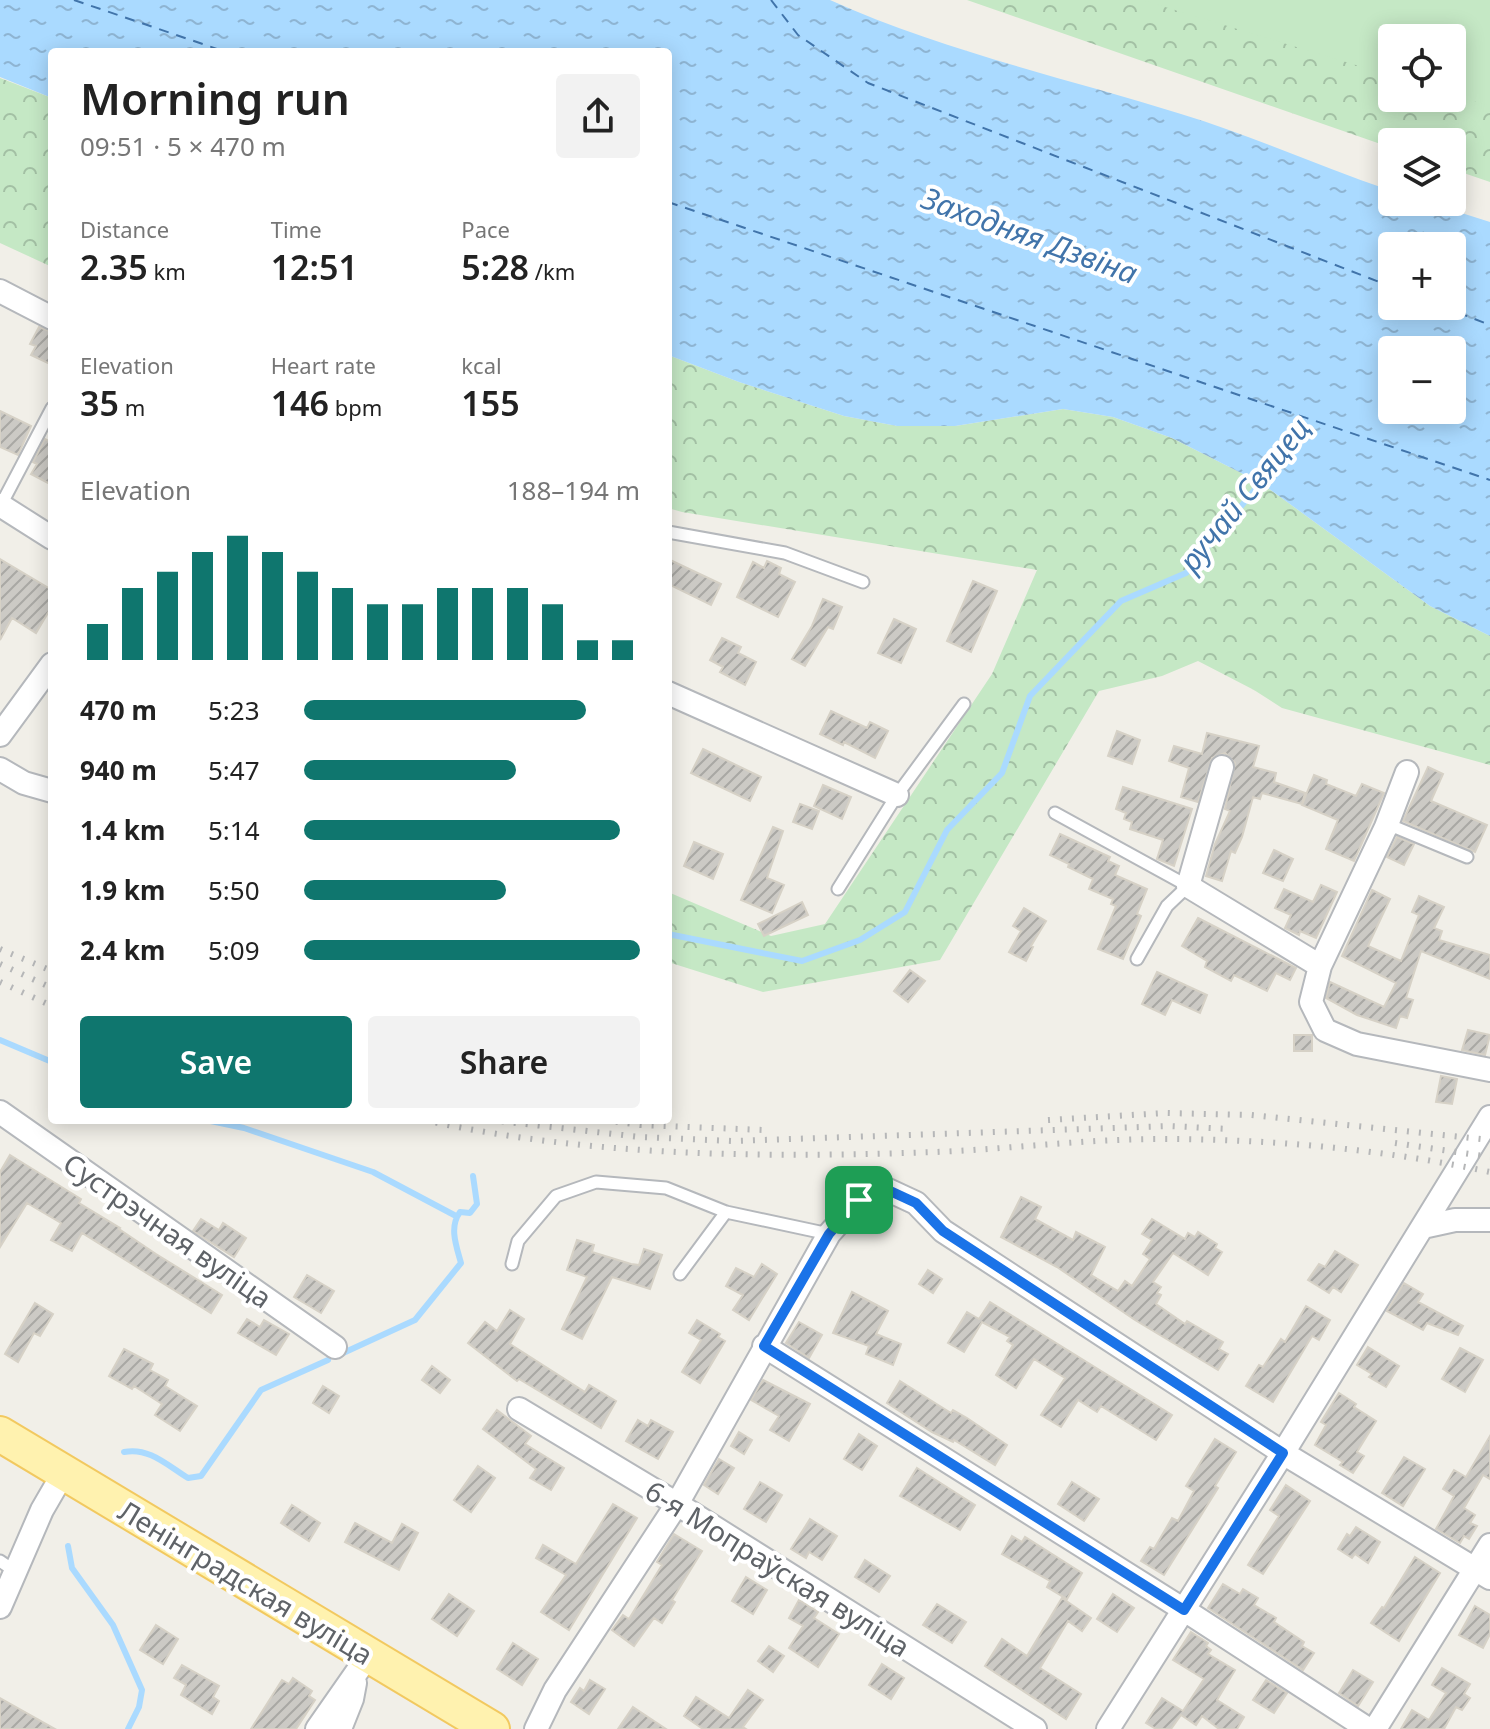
<!DOCTYPE html>
<html lang="en">
<head>
<meta charset="utf-8">
<style>
	body { margin:0; font-family:"Noto Sans",sans-serif; background:#f2f2f2; color:#222; height:100vh; display:flex; flex-direction:column; font-size:30px; white-space:nowrap }
	* { box-sizing:border-box; margin:0 }
	p { font-size:26px; color:#767676 }
	.icon { flex:none; width:44px; height:44px; fill:none; stroke:currentColor; stroke-width:2; stroke-linecap:round; stroke-linejoin:round }
	.map { position:relative; flex:1; overflow:hidden }
	.details { position:absolute; left:48px; top:48px; width:624px; height:1076px; display:flex; flex-direction:column; background:#fff; border-radius:8px; box-shadow:0 4px 20px #0003 }
	.details>* { flex:none }
	.controls { position:absolute; left:1378px; top:24px; display:grid; gap:16px }
	.controls a { display:grid; place-items:center; width:88px; height:88px; border-radius:8px; background:#fff; box-shadow:0 4px 20px #0003; font-size:40px }
	.pin { position:absolute; display:grid; place-items:center; width:68px; height:68px; color:#fff; margin:-34px; border-radius:16px; box-shadow:0 4px 12px #0006 }
	.round { display:grid; place-items:center; flex:none; width:84px; height:84px; border-radius:8px; background:#f2f2f2 }
	.head { display:flex; align-items:center; justify-content:space-between; height:136px; padding:0 32px }
	h1 { font-size:44px; font-weight:600; line-height:60px }
	.figures { display:grid; grid-template-columns:repeat(3,1fr); gap:12px; height:136px; padding:8px 32px }
	.figures div { display:grid; align-content:center }
	.figures b { font-size:34px; font-weight:600 }
	.figures small { font-size:22px; font-weight:400 }
	.figures p { font-size:22px }
	.chart { height:224px; padding:16px 32px }
	.chart p { display:flex; justify-content:space-between }
	.chart svg { width:100%; height:144px; margin-top:8px; stroke:#0f766e; stroke-width:6 }
	.cta { display:flex; gap:16px; margin-top:auto; padding:16px 32px }
	.cta a { flex:1; height:92px; border-radius:8px; background:#0f766e; color:#fff; font-size:32px; font-weight:600; line-height:92px; text-align:center }
	.cta a+a { background:#f2f2f2; color:#222 }
	ul { padding:0 32px; list-style:none; font-size:26px }
	li { display:grid; grid-template-columns:128px 96px 1fr; align-items:center; height:60px }
	li i { height:20px; border-radius:10px; background:#0f766e }
	.map>svg:first-child { display:block }
	.forest { fill:url(#forest-crowns) }
	.park { fill:#c5e8c5 }
	.water { fill:url(#water-ripples); fill-rule:evenodd }
	.lines { fill:none; stroke-linecap:round; stroke-linejoin:round }
	.stream { stroke:#aadaff; stroke-width:6 }
	.ferry { stroke:#4174aa; stroke-width:2; stroke-dasharray:10 8; stroke-linecap:butt }
	.building { fill:url(#building-hatch); stroke:#d6d1c6; stroke-width:2 }
	.lane-casing { stroke:#b5b8bc; stroke-width:15 }
	.street-casing { stroke:#b5b8bc; stroke-width:26 }
	.primary-casing { stroke:#f2c960; stroke-width:38 }
	.lane { stroke:#fff; stroke-width:11 }
	.street { stroke:#fff; stroke-width:22 }
	.primary { stroke:#fff2af; stroke-width:34 }
	.rail { stroke:#b6b7b8; stroke-width:6; stroke-dasharray:2 10; stroke-linecap:butt }
	.route-casing { stroke:#fff; stroke-width:16 }
	.route { stroke:#1a73e8; stroke-width:10 }
	.labels { text-anchor:middle; dominant-baseline:central; stroke-width:8; stroke-linejoin:round; paint-order:stroke }
	.street-label { font-size:28px; fill:#5f6368; stroke:#fff }
	.water-label { font-size:30px; font-style:italic; fill:#4174aa; stroke:#fff }
</style>
</head>
<body>
<div class="map">
<svg width="1490" height="1729" viewBox="0 0 1490 1729">
	<defs>
		<pattern id="forest-crowns" width="20" height="18" patternUnits="userSpaceOnUse" patternTransform="scale(2)"><rect width="20" height="18" fill="#c5e8c5"/><path d="M2 6a3 3 0 1 1 6 0M12 15a3 3 0 1 1 6 0" fill="none" stroke="#a3c0a4"/></pattern>
		<pattern id="water-ripples" width="26" height="14" patternUnits="userSpaceOnUse" patternTransform="scale(2)"><rect width="26" height="14" fill="#aadaff"/><path d="M2 4q2-2 4 0t4 0M15 11q2-2 4 0t4 0" fill="none" stroke="#8eb4d2"/></pattern>
		<pattern id="building-hatch" width="6" height="6" patternUnits="userSpaceOnUse" patternTransform="scale(2)"><rect width="6" height="6" fill="#cccac5"/><path d="M-1 1l2-2M0 6l6-6M5 7l2-2" fill="none" stroke="#a9a8a4"/></pattern>
	</defs>
	<rect width="100%" height="100%" fill="#f1efe8"/>
	<path class="forest" d="M967,0h322l103,42v56h60v-60l38,-38v182l-38,-13v-27h-60v6z
		M0,78l52,20v169l-52,-24z
		M668,355l71,27 105,34 53,10h58l108,-17 50,8 59,21 89,45 169,123 60,30v129l-208,-57 -28,-18 -56,-29 -36,15 -63,15 -159,269 -177,32 -95,-30v-70l103,44 54,-12 167,-250 45,-104 -355,-58 -14,-4z"/>
	<path class="park" d="M1142,0h348v106l-38,-11v-57h-60v38z"/>
	<path class="water" d="M0,0h830c113,51 233,77 351,114 72,22 140,53 211,77v11h35l63,20v414l-60,-30 -169,-123 -89,-45 -59,-21 -50,-8 -108,17h-58l-53,-10 -105,-34 -71,-27v-303h-616v46l-52,-21zM1392,246h60v60h-60zM1392,350h60v60h-60z"/>
	<g class="lines">
		<path class="stream" d="M668,934l134,27 58,-21 45,-28 42,-82 55,-57 28,-77 91,-95 65,-28 80,-97
			M0,1040l52,22
			M206,1120l38,8 129,44 83,44
			M341,1354l74,-34 46,-57c-5,-18 -12,-36 -1,-51l10,1 7,-9 -4,-28
			M124,1452c25,-5 43,13 64,26l13,-2 60,-86 67,-30
			M68,1546l4,22 41,57 29,65 -3,17 -11,22"/>
		<path class="ferry" d="M74,0l152,52
			M771,0l27,35 70,48 524,204
			M668,202l822,278
			M1441,306l49,19"/>
	</g>
	<path class="building" d="M39,327l13,5v33l-21,-10 5,-9 -6,-2z
		M0,411l31,15 -13,29 -18,-8z
		M52,436v49l-21,-11 6,-10 -4,-2 12,-23 4,2z
		M0,559l52,31v16l-16,27 -24,-15 -12,22z
		M668,559l53,25 -10,21 -43,-21z
		M767,561l14,7 -2,6 16,8 -17,35 -41,-20 16,-35 11,6z
		M973,581l24,10 -26,61 -24,-11z
		M823,599l19,8 -9,22 -5,-2 -23,39 -13,-7 20,-33z
		M894,619l22,10 -15,34 -23,-10z
		M722,638l19,9 -3,6 18,9 -11,23 -25,-13 3,-5 -13,-7z
		M831,711l36,17 3,-6 18,9 -13,27 -31,-16 -1,3 -23,-11z
		M1117,731l23,9 -8,24 -24,-8z
		M1207,733l52,13 -6,21 23,6 -2,9 31,11 -3,11 -40,-11 -2,6 -7,-2 -11,40 -7,16 -4,-2 -9,30 -16,-5 9,-32 15,-33 -5,-2 10,-46 -10,-10 -13,5 -14,44 -17,-5 8,-29 -20,-7 5,-15 28,8z
		M703,749l58,28 -11,24 -59,-28z
		M1428,767l15,7 -12,27 56,24 -12,27 -72,-31z
		M1314,775l13,5 -1,4 30,12 6,-12 22,9 -30,68 -28,-12 12,-29 -36,-15z
		M823,785l28,12 -9,22 -28,-13z
		M1123,787l69,22 -18,57 -17,-7 6,-19 -33,-11 2,-7 -8,-3 2,-6 -10,-4z
		M800,804l19,7 -7,18 -19,-7z
		M773,827l10,4 -16,47 17,7 -12,28 -31,-13z
		M1060,834l50,23 -2,4 11,5 -4,9 32,14 -10,25 4,2 -18,43 -25,-10 18,-43 -5,-2 2,-5 -24,-10 4,-10 -25,-12 1,-3 -19,-9z
		M1397,837l17,7 -10,21 -17,-8z
		M694,842l29,12 -10,25 -29,-13z
		M1274,850l19,9 -10,22 -20,-8z
		M1321,885l16,7 -21,46 -16,-7 -1,4 -14,-7 6,-13 -16,-7 9,-19 29,13z
		M1372,890l18,9 -22,47 33,15 18,-46 -7,-3 7,-16 25,11 -10,21 8,3 -3,9 51,15v24l-69,-28 -15,47 7,2 -6,18 -7,-2 -4,12 -39,-13 -31,-17 4,-16 54,25 12,-24 -54,-27z
		M802,902l6,13 -44,21 -6,-12z
		M1024,908l22,13 -15,25 2,1 -7,14 -17,-9 12,-21 -8,-5z
		M1198,918l98,50 -6,12 -14,-7 -9,18 -33,-16 -3,6 -26,-14 2,-6 -25,-15z
		M910,970l15,11 -17,21 -14,-11z
		M1157,972l50,23 -7,18 -28,-13 -7,15 -23,-11z
		M1468,1030l22,5 -5,20 -23,-5z
		M1294,1035h18v16h-18z
		M1441,1076l16,3 -5,25 -16,-2z
		M10,1155l71,44 -2,4 41,25 -1,1 37,25 66,41 -11,18 -129,-80 -10,18 -21,-11 10,-17 -34,-20 -27,44v-75z
		M1021,1197l20,10 -6,12 38,21 3,-8 29,15 -14,28 27,16 7,-10 7,5 18,-27 -7,-5 9,-14 -10,-6 10,-15 33,20 3,-6 7,4 3,-5 19,12 -2,4 7,4 -14,23 -35,-22 -20,29 8,5 -4,6 4,2 -5,9 29,20 2,-3 36,21 -4,7 9,5 -10,16 -83,-50 -78,-53 -56,-30z
		M201,1219l18,11 4,-7 23,15 -12,19 -41,-26z
		M577,1240l17,5 -2,7 39,12 8,1 5,-16 18,6 -12,34 -38,-12 -30,62 -20,-10 25,-52 -20,-7z
		M1335,1251l23,14 -17,27 -8,-5 -4,6 -21,-13 11,-16 6,3z
		M762,1264l15,10 -28,46 -16,-10 10,-15 -17,-9 10,-18 18,9z
		M928,1270l14,9 -9,14 -14,-9z
		M307,1275l27,16 -13,22 -27,-16z
		M1404,1283l19,11 -5,8 45,24 -5,9 -31,-12 -4,7 -36,-19z
		M852,1292l36,19 -12,23 25,10 -8,21 -27,-11 3,-8 -36,-13z
		M990,1302l182,113 -16,25 -55,-34 -4,6 -19,-12 -17,27 -20,-12 24,-37 -31,-19 -18,29 -20,-13 17,-30 -6,-4 3,-4 -28,-15 -18,30 -16,-9 19,-31 12,7z
		M35,1303l18,11 -13,22 -6,-3 -16,29 -13,-8z
		M1306,1306l24,14 -11,20 -7,-4 -39,66 -27,-16 13,-21 4,2 18,-28 4,3z
		M510,1310l14,9 -14,25 75,48 4,-7 27,16 -15,27 -82,-49 -2,2 -49,-38 17,-21 12,9z
		M247,1319l13,8 4,-7 25,14 -13,21 -38,-22z
		M697,1320l23,14 -2,3 7,4 -25,42 -18,-11 19,-32 -12,-7z
		M799,1322l23,13 -13,23 -23,-15z
		M1368,1347l31,19 -13,21 -17,-10 3,-3 -15,-9z
		M1460,1348l23,12 -18,32 -23,-13z
		M124,1349l29,15 -3,6 18,10 -3,6 32,20 -17,25 -25,-16 7,-11 -28,-18 -2,3 -23,-13z
		M432,1366l18,14 -10,13 -18,-13z
		M763,1380l47,24 -21,37 -19,-11 9,-14 -28,-16z
		M900,1381l51,32 2,-3 14,8 40,27 -12,20 -41,-25 -1,2 -21,-10 -45,-29z
		M323,1386l16,10 -10,17 -16,-10z
		M1339,1393l17,11 -2,3 22,14 -19,31 7,4 -11,17 -13,-8 3,-3 -28,-17 11,-20 -5,-3z
		M497,1410l34,26 -6,8 39,24 -13,22 -21,-12 6,-9 -53,-40z
		M638,1420l10,6 3,-6 22,12 -15,27 -32,-18z
		M739,1432l13,8 -8,14 -13,-8z
		M859,1434l18,12 -15,24 -18,-11z
		M1490,1436v43l-7,-4 -19,33 11,7 -5,8 7,3 -8,13 -5,-3 -4,7 -24,-14 18,-33 -11,-7 11,-19 12,7z
		M1215,1439l21,13 -21,34 3,2 -54,87 -23,-14 9,-14 4,2 18,-31 6,3 16,-30 -8,-5z
		M1404,1457l21,12 -22,37 -21,-13z
		M719,1459l15,9 -16,26 -14,-9z
		M478,1466l17,12 -24,34 -17,-12z
		M917,1468l58,37 -15,25 -60,-34z
		M760,1482l22,13 -16,27 -22,-13z
		M1072,1482l27,17 -15,22 -26,-17z
		M1286,1485l24,16 -47,73 -15,-9 31,-49 -9,-6z
		M613,1504l24,14 -68,112 -28,-18 25,-37 -30,-17 7,-13 33,19z
		M292,1505l28,18 -11,18 -28,-18z
		M810,1519l27,17 -15,24 -13,-8 -3,6 -15,-9z
		M355,1523l37,20 10,-19 16,9 -19,37 -54,-28z
		M1356,1527l24,15 -12,21 -13,-9 -3,4 -14,-9 9,-15 3,2z
		M674,1534l28,17 -30,49 3,2 -13,21 -8,-5 -20,28 -22,-16 11,-15 6,4 33,-54 -5,-3z
		M1012,1536l10,6 3,-5 57,36 -15,26 -20,-12 3,-6 -48,-27z
		M1415,1557l25,16 -41,68 -28,-18 11,-16 2,1z
		M865,1560l25,16 -11,16 -24,-15z
		M746,1577l21,13 -14,24 -21,-13z
		M1223,1584l17,10 3,-5 15,9 -4,7 22,13 -2,4 30,20 -2,4 12,7 -11,17 -95,-62z
		M449,1594l25,17 -17,25 -25,-17z
		M1113,1594l21,14 -17,24 -20,-13z
		M1062,1598l29,20 -9,13 -14,-10 -28,47 41,26 -15,25 -81,-53 17,-27 25,17z
		M799,1600l19,12 -4,6 25,16 -21,33 -29,-19 14,-22 -14,-8z
		M937,1604l29,18 -14,21 -29,-18z
		M1475,1606l15,9v19l-7,14 -24,-13z
		M156,1625l22,14 -15,25 -23,-14z
		M1191,1632l17,11 -2,3 5,4 -3,4 27,16 -18,30 27,17 -7,12h-18l-17,-13 -6,9 -15,-10 -10,14h-15l-10,-6 16,-25 21,13 21,-32 -31,-19z
		M513,1643l25,16 -16,26 -25,-16z
		M769,1646l15,10 -11,16 -15,-11z
		M882,1664l22,14 -13,21 -22,-14z
		M182,1665l37,21 -6,11 6,4 -7,13 -31,-19 5,-10 -12,-7z
		M1442,1668l28,16 -6,10 6,4 -8,12 -6,-3 -12,22h-43l11,-19 17,10 17,-27 -14,-8z
		M1353,1670l20,12 -15,24 -19,-13z
		M293,1678l19,13 -3,5 6,4 -19,29h-45l31,-49 7,4z
		M590,1680l15,9 -16,25 -18,-12 9,-14 4,3z
		M1266,1680l21,13 -13,20 -21,-13z
		M748,1690l15,10 -20,27 3,2h-43l-19,-13 12,-19 33,21z
		M0,1698l55,31h-55z
		M633,1707l33,22h-48z"/>
	<g class="lines">
		<g class="lane-casing">
			<path id="lane" d="M1,505l51,-97
				M668,532l117,21 78,29
				M1055,813l133,73 -21,20 -30,53
				M1386,827l11,1 70,29
				M838,889l59,-94 67,-91
				M512,1264l6,-23 38,-45 40,-14 70,6 60,24 103,22
				M680,1274l46,-62
				M0,1561l16,11"/>
		</g>
		<g class="street-casing">
			<path id="street" d="M0,291l52,27
				M0,505l52,33
				M668,693l229,102
				M0,735l52,-71
				M1222,767l-34,119 132,80
				M0,769l24,14 28,8
				M1407,772l-21,55 -66,139 -9,36 14,28 32,14 133,26
				M0,1112l335,235
				M1423,1227l32,-7h35
				M764,1346l425,267 179,116
				M519,1409l158,95 358,225
				M0,1607l42,-97 22,-38
				M317,1729l51,-73
				M340,1729l12,-30 3,-16
				M536,1729l19,-39 122,-186 152,-270 30,-34 29,-10 28,13 27,28 340,222 207,125
				M1108,1729l175,-276 207,-336
				M1375,1729l115,-184"/>
		</g>
		<g class="primary-casing">
			<path id="primary" d="M0,1434l492,295"/>
		</g>
		<use href="#lane" class="lane"/>
		<use href="#street" class="street"/>
		<use href="#primary" class="primary"/>
		<path class="rail" d="M0,949l52,22
			M0,964l52,24
			M0,982l52,24
			M424,1120c167,37 342,38 512,32 74,-3 149,-13 224,-13 111,0 221,10 330,33
			M490,1120l150,17 93,4 437,-15 58,3
			M604,1120l36,5 124,5
			M1048,1120l117,-7 86,2 239,25
			M1395,1143l95,14"/>
	</g>
	<g class="lines">
		<g class="route-casing">
			<path id="route" d="M888,1190l28,13 27,28 340,222 -99,157 -420,-264 65,-112 30,-34z"/>
		</g>
		<use href="#route" class="route"/>
	</g>
	<g class="labels">
		<g class="street-label">
			<text transform="translate(168 1230) rotate(35)">Сустрэчная вуліца</text>
			<text transform="translate(778 1568) rotate(32)">6-я Мопраўская вуліца</text>
			<text transform="translate(246 1582) rotate(31)">Ленінградская вуліца</text>
		</g>
		<g class="water-label">
			<text transform="translate(1030 235) rotate(20)">Заходняя Дзвіна</text>
			<text transform="translate(1244 494) rotate(-51)">ручай Свяцец</text>
		</g>
	</g>
</svg>
<div class="controls">
<a><svg class="icon" aria-label="locate" viewBox="0 0 24 24"><circle cx="12" cy="12" r="6"/><path d="M12 2v4M12 18v4M2 12h4M18 12h4"/></svg></a>
<a><svg class="icon" aria-label="layers" viewBox="0 0 24 24"><path d="M12 4l9 5-9 5-9-5zM3 14l9 5 9-5"/></svg></a>
<a>+</a>
<a>−</a>
</div>
<div class="pin" style="left:859px;top:1200px;background:#1e9e55"><svg class="icon" aria-label="arrive" viewBox="0 0 24 24"><path d="M6 21V4h12l-3 4 3 4H6"/></svg></div>
<section class="details">
<div class="head"><div><h1>Morning run</h1><p>09:51 · 5 × 470 m</p></div><a class="round"><svg class="icon" aria-label="share" viewBox="0 0 24 24"><path d="M12 15V3M7 8l5-5 5 5M5 13v7h14v-7"/></svg></a></div>
<div class="figures">
<div><p>Distance</p><b>2.35<small> km</small></b></div>
<div><p>Time</p><b>12:51</b></div>
<div><p>Pace</p><b>5:28<small> /km</small></b></div>
</div>
<div class="figures">
<div><p>Elevation</p><b>35<small> m</small></b></div>
<div><p>Heart rate</p><b>146<small> bpm</small></b></div>
<div><p>kcal</p><b>155</b></div>
</div>
<div class="chart"><p><span>Elevation</span>188–194 m</p>
<svg viewBox="0 0 160 44" preserveAspectRatio="none"><path d="M5 44V33M15 44V22M25 44V17M35 44V11M45 44V6M55 44V11M65 44V17M75 44V22M85 44V27M95 44V27M105 44V22M115 44V22M125 44V22M135 44V27M145 44V38M155 44V38"/></svg>
</div>
<ul>
<li><b>470 m</b>5:23<i style="width:84%"></i></li>
<li><b>940 m</b>5:47<i style="width:63%"></i></li>
<li><b>1.4 km</b>5:14<i style="width:94%"></i></li>
<li><b>1.9 km</b>5:50<i style="width:60%"></i></li>
<li><b>2.4 km</b>5:09<i style="width:100%"></i></li>
</ul>
<div class="cta"><a>Save</a><a>Share</a></div>
</section>
</div>
</body>
</html>
